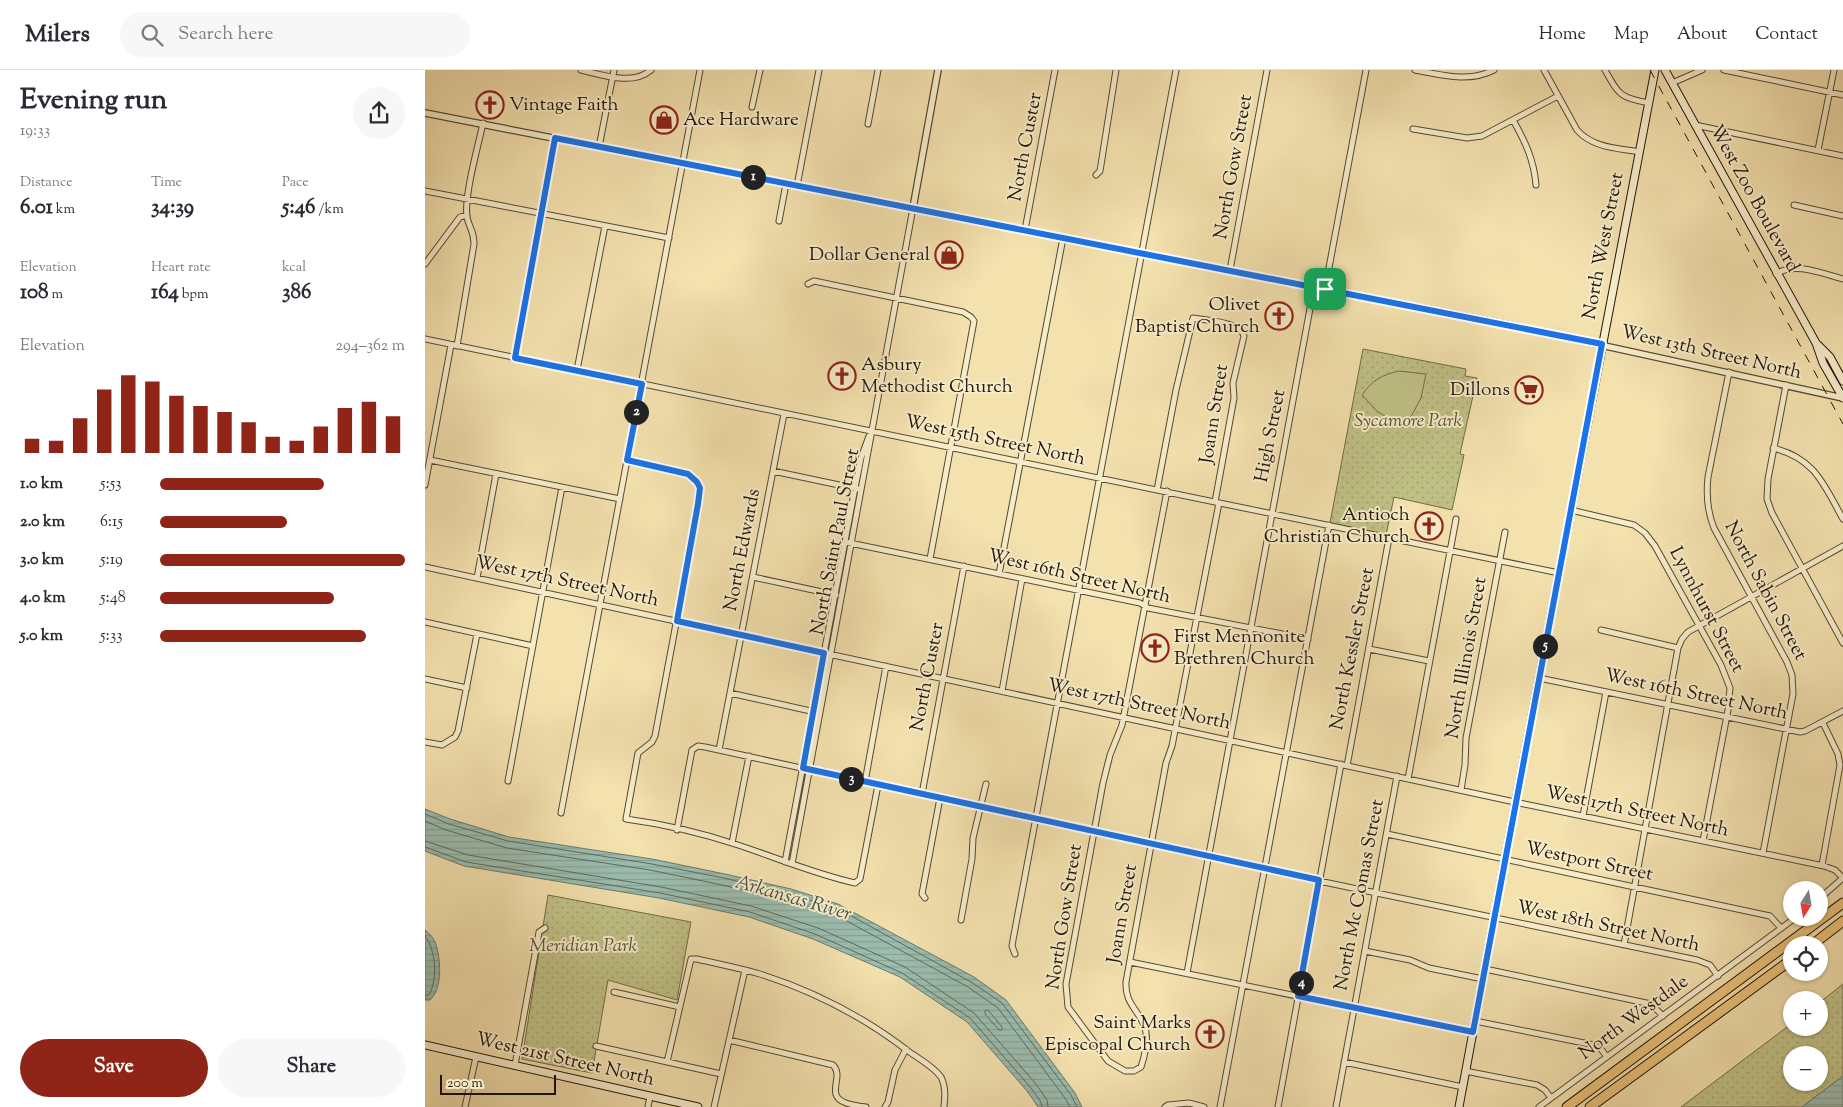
<!DOCTYPE html>
<html lang="en">
<head>
<meta charset="utf-8">
<style>
	body { margin:0; font-family:"Sorts Mill Goudy",serif; background:#f7f7f7; color:#2b2b33; height:100vh; display:flex; flex-direction:column; font-size:19px; white-space:nowrap }
	* { box-sizing:border-box; margin:0 }
	p { font-size:16px; color:#7c7c81 }
	.icon { flex:none; width:28px; height:28px; fill:none; stroke:currentColor; stroke-width:2; stroke-linecap:round; stroke-linejoin:round }
	.map { position:relative; flex:1; overflow:hidden }
	.details { display:flex; flex-direction:column; background:#fff; width:425px }
	.details>* { flex:none }
	.needle { width:32px; rotate:191deg }
	.controls { position:absolute; left:1358px; top:811px; display:grid; gap:10px }
	.controls a { display:grid; place-items:center; width:45px; height:45px; border-radius:50%; background:#fff; box-shadow:0 1px 4px #0004; font-size:25px }
	.scale { position:absolute; left:15px; bottom:12px; width:116px; box-sizing:border-box; padding-left:5px; border:2px solid #221608; border-top:0; font-size:14px; line-height:18px; white-space:nowrap; color:#221608; -webkit-text-stroke:4px #f7ecca; paint-order:stroke }
	.pin { position:absolute; display:grid; place-items:center; width:42px; height:42px; color:#fff; margin:-21px; border-radius:10px; box-shadow:0 2px 8px #0006 }
	.km { position:absolute; width:25px; height:25px; margin:-12px; border-radius:50%; background:#222; color:#fff; font-size:14px; line-height:25px; text-align:center }
	.round { display:grid; place-items:center; flex:none; width:52px; height:52px; border-radius:26px; background:#f7f7f7 }
	.headline { display:flex; align-items:center; justify-content:space-between; height:85px; padding:0 20px }
	h1 { font-size:28px; font-weight:700; line-height:38px }
	.stats { display:grid; grid-template-columns:repeat(3,1fr); gap:8px; height:85px; padding:5px 20px }
	.stats div { display:grid; align-content:center }
	.stats b { font-size:21px; font-weight:700 }
	.stats small { font-size:14px; font-weight:400 }
	.stats p { font-size:14px }
	.chart { height:140px; padding:10px 20px }
	.chart p { display:flex; justify-content:space-between }
	.chart svg { width:100%; height:90px; margin-top:5px; stroke:#8f2418; stroke-width:6 }
	.primary-button { display:flex; gap:10px; margin-top:auto; padding:10px 20px }
	.primary-button a { flex:1; height:58px; border-radius:30px; background:#8f2418; color:#fff; font-size:20px; font-weight:700; line-height:58px; text-align:center }
	.primary-button a+a { background:#f7f7f7; color:#2b2b33 }
	ul { padding:0 20px; list-style:none; font-size:16px }
	li { display:grid; grid-template-columns:80px 60px 1fr; align-items:center; height:38px }
	li i { height:12px; border-radius:6px; background:#8f2418 }
	header { display:flex; align-items:center; gap:30px; box-sizing:border-box; height:70px; padding:0 25px; background:#fff; border-bottom:1px solid #e1e1e2 }
	header strong { font-size:24px }
	nav { display:flex; gap:28px; margin-inline-start:auto; font-size:18px }
	.search { width:350px; height:45px; background:#f7f7f7; display:flex; align-items:center; gap:12px; box-sizing:border-box; padding:0 18px; border-radius:28px; color:#7c7c81; font-size:19px }
	main { display:flex; flex:1; min-height:0 }
	.map>svg:first-child { display:block }
	.green { fill:url(#green-dots); stroke:#716c47; fill-rule:evenodd }
	.pitch { fill:#c0c186; stroke:#716c47 }
	.water { fill:url(#water-rules); stroke:#6b7a6c }
	.lines { fill:none; stroke-linecap:round; stroke-linejoin:round }
	.shore { stroke:#5e6a5c; stroke-width:1 }
	.minor-casing { stroke:#564932; stroke-width:7 }
	.tertiary-casing { stroke:#564932; stroke-width:8 }
	.secondary-casing { stroke:#221608; stroke-width:9 }
	.motorway-casing { stroke:#221608; stroke-width:11 }
	.minor { stroke:#f7ecca; stroke-width:5 }
	.tertiary { stroke:#f7ecca; stroke-width:5.5 }
	.secondary { stroke:#f7ecca; stroke-width:7 }
	.motorway { stroke:#eac077; stroke-width:9 }
	.rail { stroke:#221608; stroke-width:1; stroke-dasharray:9 9; stroke-linecap:butt }
	.route-casing { stroke:#fff; stroke-width:10 }
	.route { stroke:#1a73e8; stroke-width:6 }
	.labels { text-anchor:middle; dominant-baseline:central; stroke-width:4; stroke-linejoin:round; paint-order:stroke }
	.poi-label { font-size:19px; fill:#221608; stroke:#f7ecca; text-anchor:end }
	.street-label { font-size:19px; fill:#221608; stroke:#f7ecca }
	.park-label { font-size:19px; font-style:italic; fill:#595234; stroke:#f7ecca }
	.water-label { font-size:20px; font-style:italic; fill:#4c5042; stroke:#f7ecca }
</style>
</head>
<body>
<header>
<strong>Milers</strong>
<div class="search"><svg class="icon" aria-label="search" viewBox="0 0 24 24"><circle cx="10" cy="10" r="6"/><path d="M15 15l6 6"/></svg>Search here</div>
<nav><a>Home</a><a>Map</a><a>About</a><a>Contact</a></nav>
</header>
<main>
<section class="details">
<div class="headline"><div><h1>Evening run</h1><p>19:33</p></div><a class="round"><svg class="icon" aria-label="share" viewBox="0 0 24 24"><path d="M12 15V3M7 8l5-5 5 5M5 13v7h14v-7"/></svg></a></div>
<div class="stats">
<div><p>Distance</p><b>6.01<small> km</small></b></div>
<div><p>Time</p><b>34:39</b></div>
<div><p>Pace</p><b>5:46<small> /km</small></b></div>
</div>
<div class="stats">
<div><p>Elevation</p><b>108<small> m</small></b></div>
<div><p>Heart rate</p><b>164<small> bpm</small></b></div>
<div><p>kcal</p><b>386</b></div>
</div>
<div class="chart"><p><span>Elevation</span>294–362 m</p>
<svg viewBox="0 0 160 44" preserveAspectRatio="none"><path d="M5 44V37M15 44V38M25 44V27M35 44V13M45 44V6M55 44V9M65 44V16M75 44V21M85 44V24M95 44V29M105 44V36M115 44V38M125 44V31M135 44V22M145 44V19M155 44V26"/></svg>
</div>
<ul>
<li><b>1.0 km</b>5:53<i style="width:67%"></i></li>
<li><b>2.0 km</b>6:15<i style="width:52%"></i></li>
<li><b>3.0 km</b>5:19<i style="width:100%"></i></li>
<li><b>4.0 km</b>5:48<i style="width:71%"></i></li>
<li><b>5.0 km</b>5:33<i style="width:84%"></i></li>
</ul>
<div class="primary-button"><a>Save</a><a>Share</a></div>
</section>
<div class="map">
<svg width="1418" height="1037" viewBox="0 0 1418 1037">
	<defs>
		<pattern id="green-dots" width="8" height="8" patternUnits="userSpaceOnUse" patternTransform="scale(1.25)"><rect width="8" height="8" fill="#c0c186"/><path d="M2 2h.1M6 6h.1" fill="none" stroke="#a5a572" stroke-width="1.8" stroke-linecap="round"/></pattern>
		<pattern id="water-rules" width="6" height="5" patternUnits="userSpaceOnUse" patternTransform="scale(1.25)"><rect width="6" height="5" fill="#9bbdaf"/><path d="M0 2.5h6" fill="none" stroke="#85a295"/></pattern>
	</defs>
	<rect width="100%" height="100%" fill="#f3e1ae"/>
	<filter id="stains"><feTurbulence type="fractalNoise" baseFrequency=".004" numOctaves="4"/><feColorMatrix values="0 0 0 0 .2 0 0 0 0 .09 0 0 0 0 .02 0 0 0 .5 -.17"/></filter>
	<radialGradient id="worn" r=".72"><stop offset=".6" stop-color="#630" stop-opacity="0"/><stop offset="1" stop-color="#630" stop-opacity=".3"/></radialGradient>
	<path class="green" d="M938,279l103,20 -1,7 12,2 -17,76 4,1 -12,55 -58,-13 -8,38 -56,-12z
		M123,825l143,27 -14,78 -69,-20 -16,93 -70,-14z
		M1418,914v92l-41,31h-121l110,-83v4h28v-25zM1366,985h28v27h-28z"/>
	<path class="pitch" d="M974,301l27,3 -5,24 -15,28 -4,1 -25,-16 -15,-16c10,-15 20,-20 37,-24z"/>
	<path class="water" d="M0,739l25,10 59,18 143,22 73,15 66,15 47,15 136,73 32,23 69,93 7,14h-44l-11,-16 -60,-69 -67,-45 -87,-38 -64,-22 -90,-19 -195,-32 -39,-15z
		M0,860c4,3 8,7 10,12 6,15 8,47 -5,58h-5z
		M1418,1006v31h-41z"/>
	<g class="lines">
		<path class="shore" d="M0,744l24,10 59,17 144,23 72,14 65,16 48,14 134,74 31,21 69,92 6,12
			M0,751l21,9 61,18 143,22 72,15 66,15 46,14 134,73 30,21 67,90 5,9
			M0,771l43,14 193,32 90,19 67,22 87,39 69,46 62,71 11,16 1,7
			M0,777l41,15 194,31 90,19 65,22 87,39 68,45 61,70 10,14 1,5
			M0,866c11,14 13,43 4,59h-4
			M563,940l14,17v3h-3l-14,-16v-3z"/>
		<g class="minor-casing">
			<path id="minor" d="M156,0c22,5 51,16 70,0
				M990,0c27,5 53,13 79,0
				M1119,0l33,60c16,18 40,18 62,22
				M1180,0c14,25 15,28 44,33
				M1299,0l119,25
				M1247,13l30,-13
				M327,37l8,-37
				M1088,50c12,21 21,40 23,65
				M443,54l10,-54
				M1270,55l148,31
				M988,59l54,9 15,-2 76,-40
				M174,77l15,-77
				M1393,80l16,-80
				M671,105l4,-4 16,-101
				M372,116l22,-116
				M0,121l244,47
				M1369,135l49,11
				M354,151l7,-37
				M600,160l30,-160
				M0,194l35,-47 7,-2
				M805,200l37,-200
				M1351,204c19,-13 47,0 67,5
				M383,214l6,-3 149,31 8,5 3,4 -44,238
				M900,219l41,-219
				M0,269l1134,234
				M32,276l17,-102c0,-14 -5,-16 -7,-27 -3,-22 11,-70 16,-94
				M90,288l40,-220
				M152,300l28,-144
				M1304,302l-21,105c-2,19 -1,34 6,51l73,134 5,13 1,19 -30,159
				M1361,315l-18,94 -1,20 5,14 71,130
				M1348,378c42,10 51,37 70,71
				M5,390l190,39
				M202,390l61,14 9,8 3,13 -45,241 -3,6 -14,11 -12,66c37,5 76,14 112,26 39,13 77,29 117,38l5,-4 18,-94
				M348,401l85,18
				M0,415l26,-140
				M732,420l19,-100 17,-72c12,2 48,4 51,18l-11,47 1,15 -19,104
				M742,421l-45,234 -12,30 -7,28 -37,201 2,23 40,54 17,10h9l7,-4c4,-12 8,-30 3,-42 -8,-18 -19,-22 -18,-43l40,-219 6,-17 47,-243
				M1146,440l63,15 11,8 10,13 66,119 9,23 -2,22 -25,131
				M420,472l295,61 8,5 160,31
				M0,497l1099,237 300,62 11,4 8,8 -24,21
				M574,504l64,-336
				M328,507l83,18
				M52,508l19,-104
				M0,552l108,24
				M1176,560l77,18
				M944,579l60,12
				M1114,608l261,54 5,-1 38,-20
				M0,609l42,9
				M577,621l20,-112
				M305,623l85,19
				M0,672l17,3 13,-8 3,-6 19,-97
				M294,680l65,-336
				M922,696l42,-228
				M983,709l48,-260
				M83,711l54,-294
				M440,712l21,-116
				M1036,720l4,-25 1,-27 39,-206
				M497,724l42,-228
				M136,743l139,-743
				M1158,746l23,-124
				M252,760l15,-80 6,-4 7,1 614,134 378,79 13,5 8,11
				M962,764l383,82 11,12
				M307,773l17,-87
				M360,792l70,-374 6,-30 8,-22
				M367,794l121,-656
				M1397,795l18,-100 -2,-11 -15,-31
				M500,828l-3,-4 18,-96
				M536,850l11,-61 1,-21 13,-54
				M1199,875l54,-297 4,-9 6,-7 155,-86
				M940,881l45,9 19,8 54,11
				M590,884l-3,-8 1,-6 163,-870
				M705,892l343,70
				M1060,899l166,35 12,12
				M762,903l127,-686
				M189,922l66,15
				M1050,951l119,24 7,4 6,8
				M304,970l104,25c12,12 -9,30 13,38 6,2 13,3 20,4
				M171,976l125,28
				M242,992l24,-103h6c21,5 42,9 63,15 53,17 104,43 148,77 11,8 25,15 33,26 5,10 4,20 3,30
				M919,992l119,25
				M90,995l24,-133 6,-4
				M1040,1001l72,14 8,5 6,8
				M40,1037l11,-50
				M223,1037l2,-11
				M289,1037l31,-137
				M460,1037l3,-5 7,-32 11,-21
				M740,1037l3,-2 21,-2 15,4
				M795,1037l109,-582
				M853,1037l63,-343
				M911,1037l61,-331
				M1114,1037l256,-189"/>
		</g>
		<g class="tertiary-casing">
			<path id="tertiary" d="M0,43l1084,212 334,73
				M488,138l25,-138"/>
		</g>
		<g class="secondary-casing">
			<path id="secondary" d="M1240,0l151,273 7,20 20,35
				M1393,275l12,12 13,24
				M0,975l273,62
				M1034,1037l80,-429 116,-608"/>
		</g>
		<g class="motorway-casing">
			<path id="motorway" d="M1387,875l31,-24
				M1142,1037l276,-204
				M1165,1037l201,-147"/>
		</g>
		<use href="#minor" class="minor"/>
		<use href="#tertiary" class="tertiary"/>
		<use href="#secondary" class="secondary"/>
		<use href="#motorway" class="motorway"/>
		<path class="rail" d="M1225,0l193,354"/>
	</g>
	<g class="lines">
		<g class="route-casing">
			<path id="route" d="M130,68l1047,206 -129,688 -175,-36 21,-116 -516,-112 21,-115 -147,-32 21,-117 2,-16 -3,-6 -9,-8 -61,-14 15,-76 -127,-26z"/>
		</g>
		<use href="#route" class="route"/>
	</g>
	<defs>
		<g id="church-ring" transform="scale(1.4375)"><circle r="9.5" fill="#f7ecca" stroke="#8f2418" stroke-width="1.5"/><path d="M-1.2-6h2.4v3.5h3.3v2.4h-3.3V6h-2.4V-.1h-3.3v-2.4h3.3Z" fill="#8f2418"/></g>
		<g id="shop-ring" transform="scale(1.4375)"><circle r="9.5" fill="#f7ecca" stroke="#8f2418" stroke-width="1.5"/><path d="M-5-2.5h2.3a2.7 3.5 0 0 1 5.4 0H5L5.5 6h-11ZM-1.5-2.5h3a1.5 2.3 0 0 0-3 0Z" fill="#8f2418"/></g>
		<g id="supermarket-ring" transform="scale(1.4375)"><circle r="9.5" fill="#f7ecca" stroke="#8f2418" stroke-width="1.5"/><path d="M-6-5.5h2.5l.6 2H6L4.5 2H-2.5L-4.4-4H-6ZM-1.5 3.2a1.3 1.3 0 1 0 .1 0ZM3 3.2a1.3 1.3 0 1 0 .1 0Z" fill="#8f2418"/></g>
	</defs>
	<g fill-rule="evenodd">
		<use href="#church-ring" x="65" y="35"/>
		<use href="#shop-ring" x="239" y="50"/>
		<use href="#shop-ring" x="524" y="185"/>
		<use href="#church-ring" x="854" y="246"/>
		<use href="#church-ring" x="417" y="306"/>
		<use href="#supermarket-ring" x="1104" y="320"/>
		<use href="#church-ring" x="1004" y="456"/>
		<use href="#church-ring" x="730" y="578"/>
		<use href="#church-ring" x="785" y="964"/>
	</g>
	<g class="labels">
		<g class="poi-label">
			<text x="84" y="35" text-anchor="start">Vintage Faith</text>
			<text x="258" y="50" text-anchor="start">Ace Hardware</text>
			<text x="505" y="185">Dollar General</text>
			<text x="835" y="235">Olivet<tspan x="835" dy="22">Baptist Church</tspan></text>
			<text x="436" y="295" text-anchor="start">Asbury<tspan x="436" dy="22">Methodist Church</tspan></text>
			<text x="1085" y="320">Dillons</text>
			<text x="985" y="445">Antioch<tspan x="985" dy="22">Christian Church</tspan></text>
			<text x="749" y="567" text-anchor="start">First Mennonite<tspan x="749" dy="22">Brethren Church</tspan></text>
			<text x="766" y="953">Saint Marks<tspan x="766" dy="22">Episcopal Church</tspan></text>
		</g>
		<g class="street-label">
			<text transform="translate(601 77) rotate(-79)">North Custer</text>
			<text transform="translate(809 97) rotate(-80)">North Gow Street</text>
			<text transform="translate(1329 129) rotate(61)">West Zoo Boulevard</text>
			<text transform="translate(1179 176) rotate(-79)">North West Street</text>
			<text transform="translate(1286 283) rotate(13)">West 13th Street North</text>
			<text transform="translate(790 344) rotate(-81)">Joann Street</text>
			<text transform="translate(846 366) rotate(-79)">High Street</text>
			<text transform="translate(570 371) rotate(12)">West 15th Street North</text>
			<text transform="translate(411 472) rotate(-79)">North Saint Paul Street</text>
			<text transform="translate(318 480) rotate(-79)">North Edwards</text>
			<text transform="translate(654 507) rotate(13)">West 16th Street North</text>
			<text transform="translate(142 512) rotate(12)">West 17th Street North</text>
			<text transform="translate(1340 521) rotate(62)">North Sabin Street</text>
			<text transform="translate(1281 540) rotate(62)">Lynnhurst Street</text>
			<text transform="translate(928 579) rotate(-79)">North Kessler Street</text>
			<text transform="translate(1042 588) rotate(-80)">North Illinois Street</text>
			<text transform="translate(503 607) rotate(-79)">North Custer</text>
			<text transform="translate(1271 625) rotate(12)">West 16th Street North</text>
			<text transform="translate(714 635) rotate(12)">West 17th Street North</text>
			<text transform="translate(1212 742) rotate(12)">West 17th Street North</text>
			<text transform="translate(1164 792) rotate(12)">Westport Street</text>
			<text transform="translate(935 825) rotate(-79)">North Mc Comas Street</text>
			<text transform="translate(698 844) rotate(-80)">Joann Street</text>
			<text transform="translate(640 847) rotate(-81)">North Gow Street</text>
			<text transform="translate(1183 857) rotate(12)">West 18th Street North</text>
			<text transform="translate(1209 948) rotate(-36)">North Westdale</text>
			<text transform="translate(140 990) rotate(13)">West 21st Street North</text>
		</g>
		<g class="park-label">
			<text x="983" y="351">Sycamore Park</text>
			<text x="158" y="876">Meridian Park</text>
		</g>
		<g class="water-label">
			<text transform="translate(368 829) rotate(16)">Arkansas River</text>
		</g>
	</g>
	<rect width="100%" height="100%" filter="url(#stains)"/>
	<rect width="100%" height="100%" fill="url(#worn)"/>
</svg>
<div class="controls">
<a><svg class="needle" viewBox="-14 -14 28 28"><path d="M0-13l5 13h-10z" fill="#e53935"/><path d="M0 13l5-13h-10z" fill="#7c7c81"/></svg></a>
<a><svg class="icon" aria-label="locate" viewBox="0 0 24 24"><circle cx="12" cy="12" r="6"/><path d="M12 2v4M12 18v4M2 12h4M18 12h4"/></svg></a>
<a>+</a>
<a>−</a>
</div>
<div class="scale">200 m</div>
<div class="pin" style="left:900px;top:219px;background:#1e9e55"><svg class="icon" aria-label="arrive" viewBox="0 0 24 24"><path d="M6 21V4h12l-3 4 3 4H6"/></svg></div>
<b class="km" style="left:328px;top:107px">1</b>
<b class="km" style="left:211px;top:342px">2</b>
<b class="km" style="left:426px;top:709px">3</b>
<b class="km" style="left:876px;top:913px">4</b>
<b class="km" style="left:1120px;top:576px">5</b>
</div>
</main>
</body>
</html>
